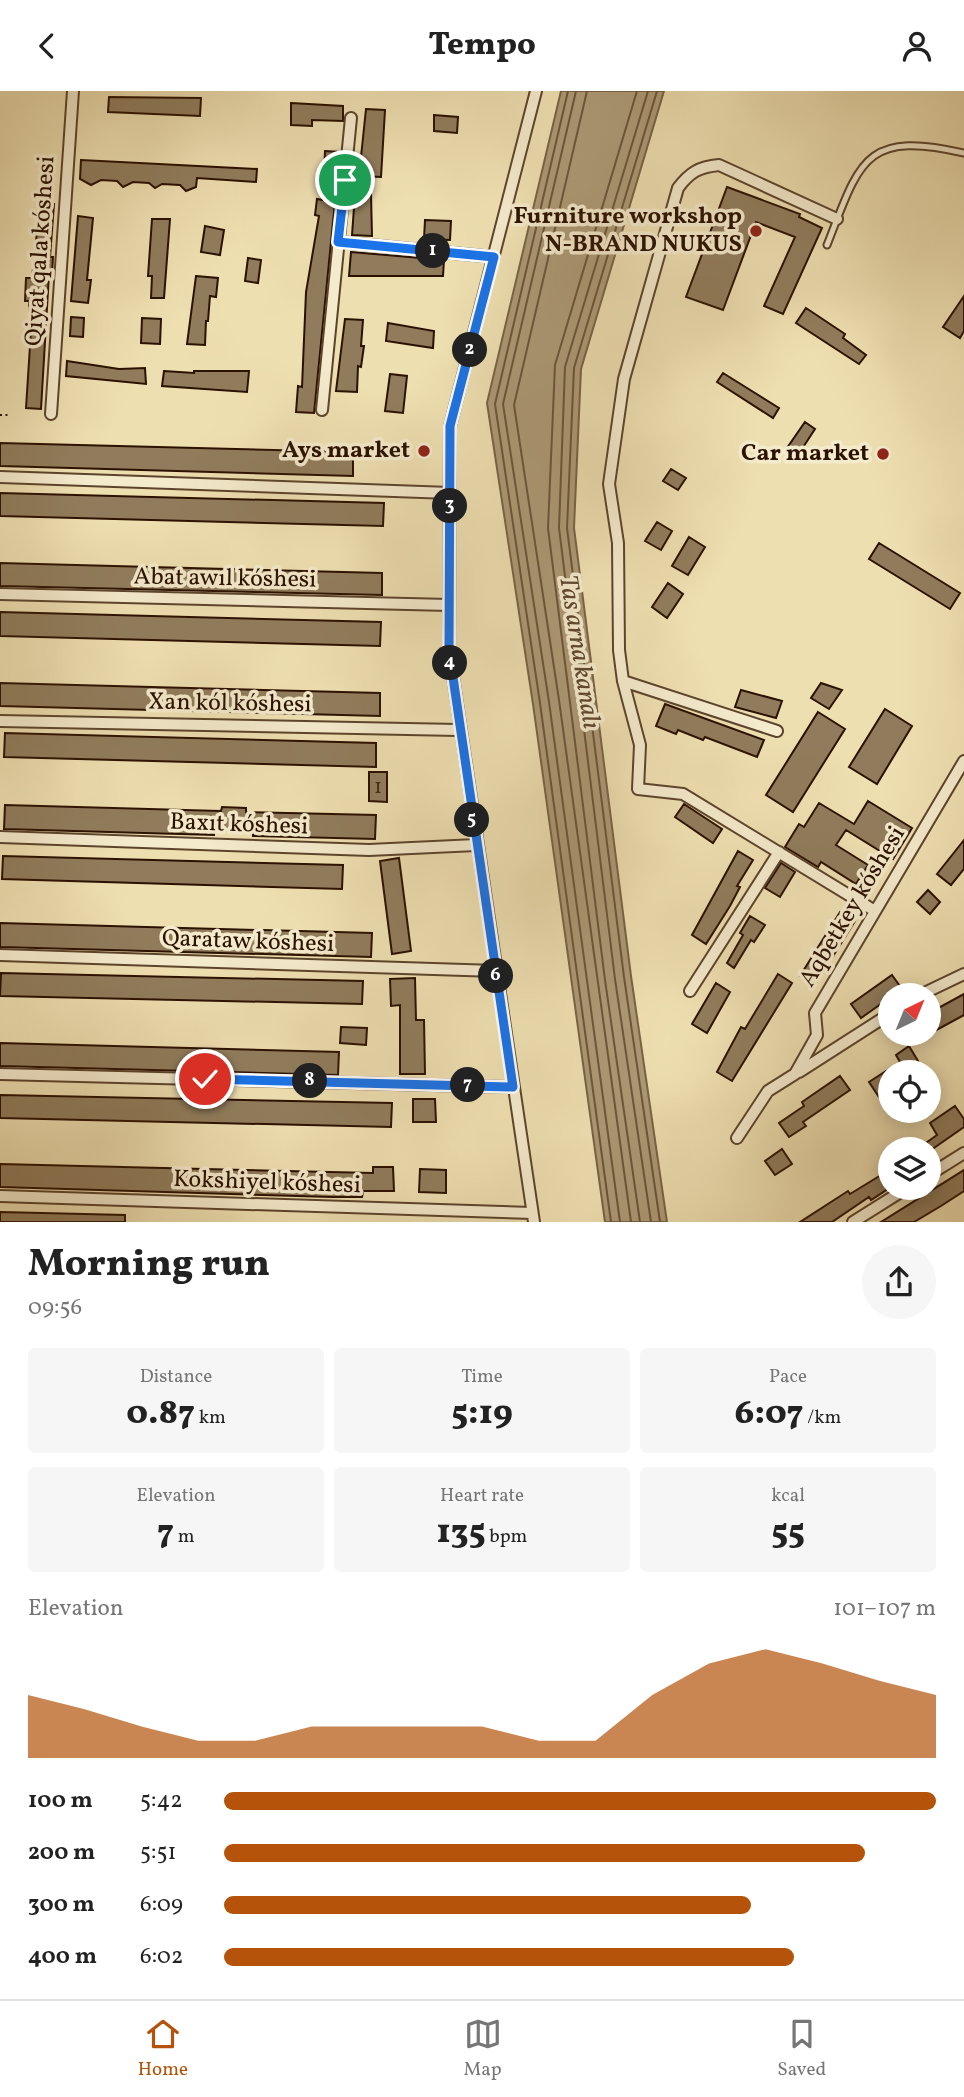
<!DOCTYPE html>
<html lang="en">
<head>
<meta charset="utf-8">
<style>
	body { margin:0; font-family:Vollkorn,serif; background:#f6f6f6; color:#222; height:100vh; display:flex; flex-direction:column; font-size:26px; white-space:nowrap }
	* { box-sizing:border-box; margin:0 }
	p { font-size:23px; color:#767676 }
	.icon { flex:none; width:38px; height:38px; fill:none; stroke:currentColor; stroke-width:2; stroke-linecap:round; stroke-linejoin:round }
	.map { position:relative; height:1131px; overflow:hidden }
	.panel { display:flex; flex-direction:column; background:#fff; flex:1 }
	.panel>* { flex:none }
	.needle { width:46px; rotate:43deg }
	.tools { position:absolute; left:878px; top:892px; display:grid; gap:14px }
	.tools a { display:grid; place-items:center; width:63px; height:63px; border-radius:50%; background:#fff; box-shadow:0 4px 18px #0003; font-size:35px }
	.pin { position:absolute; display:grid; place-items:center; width:60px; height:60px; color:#fff; margin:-30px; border:4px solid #fff; border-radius:50%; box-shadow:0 2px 7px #0007 }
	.km { position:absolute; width:35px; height:35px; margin:-18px; border-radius:50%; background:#222; color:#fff; font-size:19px; line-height:35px; text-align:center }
	.round { display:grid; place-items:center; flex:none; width:74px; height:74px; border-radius:37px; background:#f6f6f6 }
	.overview { display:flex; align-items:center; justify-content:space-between; height:119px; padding:0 28px }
	h1 { font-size:38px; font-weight:800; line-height:52px }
	.stats { display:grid; grid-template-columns:repeat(3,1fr); gap:10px; height:119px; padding:7px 28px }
	.stats div { display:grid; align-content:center; border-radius:7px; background:#f6f6f6; text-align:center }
	.stats b { font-size:35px; font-weight:800 }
	.stats small { font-size:19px; font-weight:400 }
	.stats p { font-size:19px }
	.chart { height:196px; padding:14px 28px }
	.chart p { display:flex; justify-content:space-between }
	.chart svg { width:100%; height:126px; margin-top:7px; fill:#b45309; opacity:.7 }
	ul { padding:0 28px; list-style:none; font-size:23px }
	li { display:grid; grid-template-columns:112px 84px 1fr; align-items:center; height:52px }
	li i { height:18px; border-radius:9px; background:#b45309 }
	header { display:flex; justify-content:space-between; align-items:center; height:91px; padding:0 28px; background:#fff; font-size:32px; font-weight:800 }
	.menu { display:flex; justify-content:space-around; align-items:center; height:98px; border-top:2px solid #e0e0e0; background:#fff; font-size:19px; color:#767676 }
	.menu a { display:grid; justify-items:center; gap:4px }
	.menu .current { color:#b45309 }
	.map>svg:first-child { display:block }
	.water { fill:#ac9975; stroke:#786346; stroke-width:2 }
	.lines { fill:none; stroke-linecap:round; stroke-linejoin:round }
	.shore { stroke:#6c553a; stroke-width:2 }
	.building { fill:#907c5c; stroke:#2b1100; stroke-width:2 }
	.service-casing { stroke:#5c442c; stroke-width:9 }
	.minor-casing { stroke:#5c442c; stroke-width:14 }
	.path { stroke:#2b1100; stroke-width:2; stroke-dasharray:2 3.5; stroke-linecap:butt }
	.service { stroke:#f4eacc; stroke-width:5 }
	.minor { stroke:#f4eacc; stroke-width:10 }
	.route-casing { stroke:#fff; stroke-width:14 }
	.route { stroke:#1a73e8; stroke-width:9 }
	.poi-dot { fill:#8f2418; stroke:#f4eacc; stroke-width:2.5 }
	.labels { text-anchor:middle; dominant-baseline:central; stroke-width:7; stroke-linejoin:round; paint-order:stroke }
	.number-label { font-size:21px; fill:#442c17 }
	.poi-label { font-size:24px; font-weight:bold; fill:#2b1100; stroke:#f4eacc; text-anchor:end }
	.street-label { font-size:24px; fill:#2b1100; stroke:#f4eacc }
	.water-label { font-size:26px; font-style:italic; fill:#5f472f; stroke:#f4eacc }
</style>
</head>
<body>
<header><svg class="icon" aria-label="back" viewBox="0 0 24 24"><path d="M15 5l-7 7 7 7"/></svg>Tempo<svg class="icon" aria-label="person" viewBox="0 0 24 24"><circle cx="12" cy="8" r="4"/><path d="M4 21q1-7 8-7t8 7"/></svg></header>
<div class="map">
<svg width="964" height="1131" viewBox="0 0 964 1131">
	<rect width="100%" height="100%" fill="#eedfb1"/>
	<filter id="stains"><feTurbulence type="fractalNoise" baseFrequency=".00286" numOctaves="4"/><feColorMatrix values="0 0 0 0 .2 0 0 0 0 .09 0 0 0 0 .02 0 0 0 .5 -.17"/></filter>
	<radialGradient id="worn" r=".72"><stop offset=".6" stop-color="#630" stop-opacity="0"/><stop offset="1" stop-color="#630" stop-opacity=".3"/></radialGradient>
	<path class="water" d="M561,0h103l-83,278 -7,159 57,448 36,246h-62l-72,-518 -46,-301z"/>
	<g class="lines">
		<path class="shore" d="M568,0l-73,313 45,299 71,519
			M576,0l-73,313 46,298 71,520
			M587,0l-73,314 45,295 72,522
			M637,0l-82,274 -7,163 57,452 35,242
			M648,0l-83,276 -6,161 56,451 36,243
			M657,0l-83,277 -7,160 57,449 36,245"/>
	</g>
	<path class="building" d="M109,6l92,1 -1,18 -92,-4z
		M291,12l52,3v15l-31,-1v6l-21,-1z
		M366,18l19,1 -4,67 -22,-1z
		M434,24l24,2 -1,16 -23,-2z
		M325,60l15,1 -26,261 -18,-1 2,-26 4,1 4,-95 13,-76 -4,-1 2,-16 6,1z
		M81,69l176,9 -1,13 -59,-4 -1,9 -10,4 -6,-6 -18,-1 -7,4 -6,-5 -16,-1 -10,5 -6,-6 -16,-1 -10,5 -11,-6z
		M727,96l73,27 -1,3 23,11 -39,86 -19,-8 31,-69 -39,-15 -33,88 -37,-13z
		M355,103h16l1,42 -20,-1z
		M40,113h14l-4,53h3l-1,17h-3l-8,135 -15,-1 5,-78 -2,-29h-4l1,-23h6z
		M78,125l15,2 -6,62h4l-3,23 -17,-2z
		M152,128h18l-6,79h-13l1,-22h-4z
		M425,129l26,1 -1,19 -26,-1z
		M205,135l19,4 -4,25 -19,-3z
		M351,161l93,8 -1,16h-94z
		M248,167l13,2 -3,23 -13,-2z
		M196,185l22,2 -2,19 -6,-1 -2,25h-2l-1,24 -18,-1z
		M964,205v35l-4,7 -17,-11z
		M806,217l39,26 -2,4 23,17 -7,9 -63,-41z
		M71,226l13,1 -1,19 -13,-1z
		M142,227l19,1 -1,25 -19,-1z
		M345,228l18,1 -2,26h3l-3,21 -3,-1 -1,26 -21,-1z
		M388,232l46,8 -1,17 -47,-7z
		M67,270l52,8 26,-1 1,16 -80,-8z
		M164,280l30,2v-2h55l-2,21 -85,-6z
		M723,282l56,35 -6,10 -56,-36z
		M390,283l17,2 -4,37 -18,-2z
		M805,331l10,7 -17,26 -11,-7z
		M0,352l353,9v24l-353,-10z
		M671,378l15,9 -8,12 -15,-9z
		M0,402l384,10 -1,23 -383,-10z
		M657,431l15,9 -11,19 -16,-9z
		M689,446l16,10 -17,28 -16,-9z
		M879,452l81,50 -10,16 -81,-50z
		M0,472l382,10v22l-382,-9z
		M668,492l15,11 -16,24 -15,-11z
		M0,521l381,10 -1,24 -380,-10z
		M0,592l380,10v23l-380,-10z
		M821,592l21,7 -13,19 -18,-11z
		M741,599l41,11 -6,17 -41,-11z
		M665,613l99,36 -7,17 -52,-20 -2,3 -25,-10 -2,4 -20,-8z
		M885,618l27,17 -35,58 -28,-17z
		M818,621l27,17 -52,83 -27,-17z
		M5,642l371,10v24l-372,-10z
		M369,681h18v30l-18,-1z
		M868,710l44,27 -19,31 -47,-29 -10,15 32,20 -12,19 -35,-22 -3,5 -33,-20 14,-23 5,3 15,-24 35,21z
		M684,713l38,25 -9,14 -38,-26z
		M5,714l216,6 1,-4 24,1v4l130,3 -1,24 -122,-3v-5l-39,-1v5l-210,-6z
		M964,749v29l-13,16 -14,-11z
		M738,760l15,9 -16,26 3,1 -10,19 -24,38 -14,-9z
		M3,765l340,9 -1,24 -340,-10z
		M399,767l12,93 -19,3 -12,-93z
		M781,772l14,9 -15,25 -15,-9z
		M928,799l12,12 -10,12 -13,-12z
		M840,821l15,9 -40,64 -15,-9z
		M750,825l15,9 -11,17 -3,-2 -17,28 -7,-5 16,-28 -3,-2z
		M0,832l372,10 -1,24 -371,-10z
		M1,882l362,8 -1,23 -362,-8z
		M778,883l14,9 -60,98 -15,-9 24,-45 4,2z
		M892,884l10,14 -41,29 -10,-14z
		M415,887l1,42h8l1,54h-25v-69l-9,1 -1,-27z
		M716,892l14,9 -23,41 -15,-9z
		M964,903v21l-35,19v-21z
		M341,936l26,1 -1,17 -26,-2z
		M0,952l339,9 -1,23 -338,-9z
		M909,955l9,15 -18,12h-9v16l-12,8 -10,-15 31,-20 -4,-7z
		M840,985l10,14 -47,32 3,4 -17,11 -10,-14 25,-17 -2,-4z
		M0,1004l392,8 -1,24 -391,-9z
		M413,1008h22l1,23h-23z
		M955,1015l9,13v8l-33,23h-15l21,-15 -7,-12z
		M782,1058l10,15 -17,11 -10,-14z
		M0,1073l373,9v-6h20l1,24h-31l-1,6h-31l-331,-10z
		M420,1078l26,1v23l-27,-1z
		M891,1078v18l-20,13 -2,-3 -37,25h-32l48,-31 2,3z
		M964,1079v21l-23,15 -27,16h-33z
		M0,1121l125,3v7h-125z"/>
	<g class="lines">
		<g class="service-casing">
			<path id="service" d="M827,154c33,-84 37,-115 137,-92"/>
		</g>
		<g class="minor-casing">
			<path id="minor" d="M837,128l-118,-54c-20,2 -29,7 -41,23l-54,191 -15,105 9,59 1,107 4,31 17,64 -2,44 45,5 192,117
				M339,151l155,15
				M322,319l29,-292
				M51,323l22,-323
				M0,386l450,16
				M0,503l449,11
				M623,590l154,50
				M0,630l458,9
				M0,746l369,13 107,-5
				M0,864l496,16
				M690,900l89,-139
				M918,905l46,-22
				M799,981l92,-59
				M0,983l513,13
				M737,1047l31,-47 27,-17 22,-39 -2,-22 149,-252
				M929,1084l35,-22
				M0,1105l532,17
				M534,1131l-85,-572 1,-224 86,-335
				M853,1131l54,-34"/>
		</g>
		<path class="path" d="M0,324h10"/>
		<use href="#service" class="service"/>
		<use href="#minor" class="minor"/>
	</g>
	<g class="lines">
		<g class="route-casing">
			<path id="route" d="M205,988l308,8 -64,-437 1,-224 44,-169 -156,-15 7,-62"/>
		</g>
		<use href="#route" class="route"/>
	</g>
	<g class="poi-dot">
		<circle cx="756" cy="140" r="7"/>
		<circle cx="424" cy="360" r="7"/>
		<circle cx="883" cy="363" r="7"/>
	</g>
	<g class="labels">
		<g class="number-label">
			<text x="378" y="696">1</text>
		</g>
		<g class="poi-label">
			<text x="742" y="126">Furniture workshop<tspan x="742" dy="28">N-BRAND NUKUS</tspan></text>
			<text x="410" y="360">Ays market</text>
			<text x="869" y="363">Car market</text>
		</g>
		<g class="street-label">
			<text transform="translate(41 160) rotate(-86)">Qiyat qala kóshesi</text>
			<text transform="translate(225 488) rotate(1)">Abat awıl kóshesi</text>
			<text transform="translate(230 613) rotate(1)">Xan kól kóshesi</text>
			<text transform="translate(239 734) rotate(2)">Baxıt kóshesi</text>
			<text transform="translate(853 816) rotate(-59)">Aqbetkey kóshesi</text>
			<text transform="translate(248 851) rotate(2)">Qarataw kóshesi</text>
			<text transform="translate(267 1092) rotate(2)">Kokshiyel kóshesi</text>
		</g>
		<g class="water-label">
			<text transform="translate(579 561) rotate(81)">Tas arna kanalı</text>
		</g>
	</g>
	<rect width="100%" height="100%" filter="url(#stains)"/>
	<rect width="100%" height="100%" fill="url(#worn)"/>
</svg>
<div class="tools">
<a><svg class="needle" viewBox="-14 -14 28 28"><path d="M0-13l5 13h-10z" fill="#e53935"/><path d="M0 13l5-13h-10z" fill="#767676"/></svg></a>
<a><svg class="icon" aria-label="locate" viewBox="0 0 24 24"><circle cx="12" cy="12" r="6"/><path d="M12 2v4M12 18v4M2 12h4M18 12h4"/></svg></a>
<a><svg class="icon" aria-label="layers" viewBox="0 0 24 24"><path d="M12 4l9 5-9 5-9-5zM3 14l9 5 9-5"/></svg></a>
</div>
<div class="pin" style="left:345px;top:89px;background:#1e9e55"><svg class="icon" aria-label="arrive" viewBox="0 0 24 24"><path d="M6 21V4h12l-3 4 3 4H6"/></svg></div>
<div class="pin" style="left:205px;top:988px;background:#d93025"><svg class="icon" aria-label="check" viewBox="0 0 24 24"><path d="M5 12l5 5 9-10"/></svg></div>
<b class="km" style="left:433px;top:160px">1</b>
<b class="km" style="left:470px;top:259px">2</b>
<b class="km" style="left:450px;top:415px">3</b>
<b class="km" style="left:450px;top:572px">4</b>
<b class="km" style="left:472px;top:729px">5</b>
<b class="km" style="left:496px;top:885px">6</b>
<b class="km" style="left:468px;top:994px">7</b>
<b class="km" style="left:310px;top:990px">8</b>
</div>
<section class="panel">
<div class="overview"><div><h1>Morning run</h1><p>09:56</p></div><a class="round"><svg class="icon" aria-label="share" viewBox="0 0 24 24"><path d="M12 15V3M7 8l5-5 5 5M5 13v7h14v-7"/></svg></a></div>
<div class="stats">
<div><p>Distance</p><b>0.87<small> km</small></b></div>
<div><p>Time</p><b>5:19</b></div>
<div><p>Pace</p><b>6:07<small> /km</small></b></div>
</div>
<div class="stats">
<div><p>Elevation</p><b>7<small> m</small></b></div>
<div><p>Heart rate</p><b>135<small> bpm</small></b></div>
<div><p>kcal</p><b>55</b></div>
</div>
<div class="chart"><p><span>Elevation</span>101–107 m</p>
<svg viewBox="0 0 160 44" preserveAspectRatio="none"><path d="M0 44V22L10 27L20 33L30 38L40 38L50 33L60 33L70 33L80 33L90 38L100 38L110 22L120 11L130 6L140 11L150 17L160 22V44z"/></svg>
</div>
<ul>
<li><b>100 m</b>5:42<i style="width:100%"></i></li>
<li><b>200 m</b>5:51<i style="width:90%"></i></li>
<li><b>300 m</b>6:09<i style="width:74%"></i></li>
<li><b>400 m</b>6:02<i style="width:80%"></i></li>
</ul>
</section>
<nav class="menu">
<a class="current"><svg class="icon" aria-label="home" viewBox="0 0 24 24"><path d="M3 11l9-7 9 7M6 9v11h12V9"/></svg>Home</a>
<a><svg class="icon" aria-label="map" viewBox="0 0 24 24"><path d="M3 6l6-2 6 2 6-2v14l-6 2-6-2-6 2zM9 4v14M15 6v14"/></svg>Map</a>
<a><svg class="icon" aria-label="saved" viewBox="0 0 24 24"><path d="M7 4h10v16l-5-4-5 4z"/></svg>Saved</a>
</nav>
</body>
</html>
